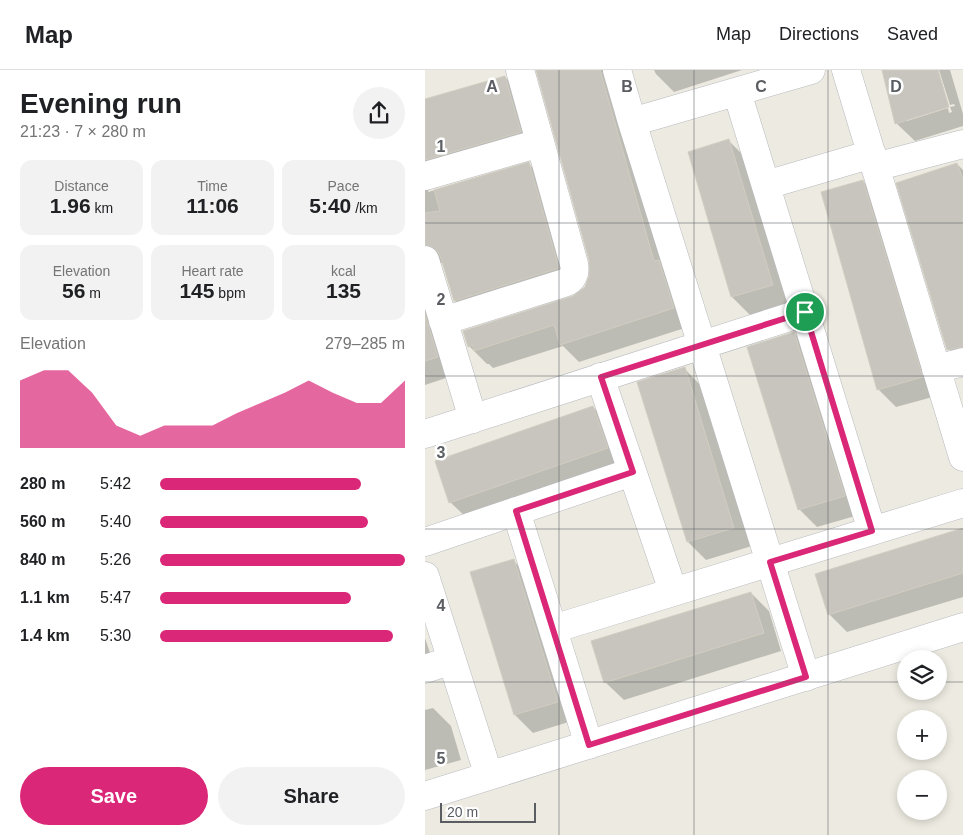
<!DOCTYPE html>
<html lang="en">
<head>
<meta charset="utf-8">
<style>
	body { margin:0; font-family:Helvetica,sans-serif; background:#f2f2f2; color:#202124; height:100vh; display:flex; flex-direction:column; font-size:19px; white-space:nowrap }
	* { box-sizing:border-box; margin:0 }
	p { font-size:16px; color:#757577 }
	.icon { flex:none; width:28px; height:28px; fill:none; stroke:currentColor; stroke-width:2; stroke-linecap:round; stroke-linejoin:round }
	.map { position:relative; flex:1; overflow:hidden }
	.side { display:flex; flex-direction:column; background:#fff; width:425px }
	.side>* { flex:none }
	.buttons { position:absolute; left:472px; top:580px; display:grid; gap:10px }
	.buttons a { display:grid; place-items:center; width:50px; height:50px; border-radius:50%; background:#fff; box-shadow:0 2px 8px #0003; font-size:25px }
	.scale { position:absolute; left:15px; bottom:12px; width:96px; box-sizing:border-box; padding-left:5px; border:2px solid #5a5d62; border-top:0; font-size:14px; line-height:18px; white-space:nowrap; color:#5a5d62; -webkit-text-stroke:4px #fff; paint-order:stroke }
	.pin { position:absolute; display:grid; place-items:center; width:42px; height:42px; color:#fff; margin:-21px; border:2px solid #fff; border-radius:50%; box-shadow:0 1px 5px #0007 }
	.round { display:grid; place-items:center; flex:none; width:52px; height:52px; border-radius:26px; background:#f2f2f2 }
	.overview { display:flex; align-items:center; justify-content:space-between; height:85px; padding:0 20px }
	h1 { font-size:28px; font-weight:700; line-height:38px }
	.metrics { display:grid; grid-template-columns:repeat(3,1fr); gap:8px; height:85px; padding:5px 20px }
	.metrics div { display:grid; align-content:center; border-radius:12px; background:#f2f2f2; text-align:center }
	.metrics b { font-size:21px; font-weight:700 }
	.metrics small { font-size:14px; font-weight:400 }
	.metrics p { font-size:14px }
	.chart { height:140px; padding:10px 20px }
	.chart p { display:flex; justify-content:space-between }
	.chart svg { width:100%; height:90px; margin-top:5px; fill:#db2777; opacity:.7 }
	.button { display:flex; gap:10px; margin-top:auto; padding:10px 20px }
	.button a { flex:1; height:58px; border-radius:30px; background:#db2777; color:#fff; font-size:20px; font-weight:700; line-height:58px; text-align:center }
	.button a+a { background:#f2f2f2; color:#202124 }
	ul { padding:0 20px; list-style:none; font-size:16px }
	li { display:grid; grid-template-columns:80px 60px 1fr; align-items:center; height:38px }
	li i { height:12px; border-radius:6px; background:#db2777 }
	header { display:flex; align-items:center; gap:30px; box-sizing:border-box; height:70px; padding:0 25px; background:#fff; border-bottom:1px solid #e0e0e0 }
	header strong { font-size:24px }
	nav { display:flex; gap:28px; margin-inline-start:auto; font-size:18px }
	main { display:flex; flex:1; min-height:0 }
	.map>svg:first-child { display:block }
	.shadow { fill:#0003 }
	.building { fill:#c8c5bf; stroke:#d1cdc0 }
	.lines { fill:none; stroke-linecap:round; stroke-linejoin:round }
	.minor-casing { stroke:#b7b9be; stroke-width:29 }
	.minor { stroke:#fff; stroke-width:28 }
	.route-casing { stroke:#fff; stroke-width:10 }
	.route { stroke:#db2777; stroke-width:6 }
	.grid { fill:none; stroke:#5a5d62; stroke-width:1; stroke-opacity:0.55 }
	.grid-label { font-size:16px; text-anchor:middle; font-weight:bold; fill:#5a5d62; stroke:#fff; stroke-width:5; stroke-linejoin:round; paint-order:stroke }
</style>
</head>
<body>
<header>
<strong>Map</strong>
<nav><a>Map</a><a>Directions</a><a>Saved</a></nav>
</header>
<main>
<section class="side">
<div class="overview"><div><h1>Evening run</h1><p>21:23 · 7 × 280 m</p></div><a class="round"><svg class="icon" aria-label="share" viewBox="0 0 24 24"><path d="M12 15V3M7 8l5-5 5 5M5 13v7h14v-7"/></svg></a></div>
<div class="metrics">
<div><p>Distance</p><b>1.96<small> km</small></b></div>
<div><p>Time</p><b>11:06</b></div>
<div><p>Pace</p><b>5:40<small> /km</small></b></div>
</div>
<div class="metrics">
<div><p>Elevation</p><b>56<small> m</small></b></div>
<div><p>Heart rate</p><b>145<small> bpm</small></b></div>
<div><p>kcal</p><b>135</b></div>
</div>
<div class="chart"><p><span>Elevation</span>279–285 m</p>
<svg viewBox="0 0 160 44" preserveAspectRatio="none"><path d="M0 44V11L10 6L20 6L30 17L40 33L50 38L60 33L70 33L80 33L90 27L100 22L110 17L120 11L130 17L140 22L150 22L160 11V44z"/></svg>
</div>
<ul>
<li><b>280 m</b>5:42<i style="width:82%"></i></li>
<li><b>560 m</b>5:40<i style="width:85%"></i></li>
<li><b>840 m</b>5:26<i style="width:100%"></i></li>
<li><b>1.1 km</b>5:47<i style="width:78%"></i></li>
<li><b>1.4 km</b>5:30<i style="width:95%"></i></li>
</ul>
<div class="button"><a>Save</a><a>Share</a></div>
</section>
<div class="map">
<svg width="538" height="765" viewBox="0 0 538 765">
	<rect width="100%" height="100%" fill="#edebe1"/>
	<path class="shadow" d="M113,0h74l79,256 -112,36 -16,-16 -70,22 -4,-4h-2l-18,-18 102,-47 10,-7 8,-10 1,-22z
		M229,0h88l-68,22 -18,-18z
		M458,0h53l-29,48v3l41,-13 1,5 3,-1 -2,-5 5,-1 -1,-2 -4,1 -11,-35h11l13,44v12l-48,15 -19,-18z
		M80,7l18,18 15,55 -107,34 -3,8 101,-28 18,18 29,104 -103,33 -18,-18 -12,-38h-4l16,112 -30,10v-285z
		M304,71l18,18 43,144 -40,12 -18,-18z
		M532,94l6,6v193l-15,-15z
		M438,111l18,19 59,195 -44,12 -18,-18z
		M369,263l18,18 50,163 -45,13 -18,-18z
		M259,298l18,19 50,159 -46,14 -18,-18z
		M168,337l18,18 14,41 -156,54 -19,-18z
		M538,460v67l-116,35 -18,-18z
		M88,490l18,19 44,141 -42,13 -18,-18z
		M326,523l18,18 12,40 -157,49 -19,-18z
		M0,568l5,15 -5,2z
		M8,638l18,18 10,34 -36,10v-60z"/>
	<path class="building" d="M111,0h64l54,191 5,-1 15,48 -114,37 -6,-20 -80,26 -1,-6 -5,2 -5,-16 110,-35 12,-9 4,-11v-16z
		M457,0h56l11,37 -54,17z
		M80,6l16,56 -96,28v-61z
		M304,69l44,146 -42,12 -43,-145z
		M104,92l30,106 -105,33 -14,-46 -5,-7 -10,-3v-32l15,-2 -6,-21z
		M532,93l6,17v167l-16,3 -51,-167z
		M438,110l60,197 -46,13 -56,-198z
		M0,244l13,43 -13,4z
		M369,262l51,164 -47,14 -51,-163z
		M260,297l49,161 -47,14 -50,-160z
		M168,336l15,42 -159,55 -14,-42z
		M538,458v45l-135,42 -13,-41z
		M89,489l44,143 -44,13 -44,-143z
		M326,522l13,41 -160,50 -13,-42z"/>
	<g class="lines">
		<g class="minor-casing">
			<path id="minor" d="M192,0l15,52 174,555
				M421,0l117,387
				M312,22l135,439
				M207,52l179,-52
				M450,97l88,-23
				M0,106l115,-33
				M341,115l106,-31
				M0,190l48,159
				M18,251l121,-38c9,-3 12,-10 10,-19l-54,-194
				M511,299l27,-7
				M175,307l73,214
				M0,364l380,-122
				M91,441l73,234
				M0,472l207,-70
				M0,506l64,200
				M128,559l410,-126
				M0,599l27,-9
				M0,726l538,-169"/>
		</g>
		<use href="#minor" class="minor"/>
	</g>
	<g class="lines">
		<g class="route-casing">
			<path id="route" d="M380,242l67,219 -102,31 36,115 -217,68 -73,-234 117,-39 -32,-95z"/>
		</g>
		<use href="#route" class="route"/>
	</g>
	<path class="grid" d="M134,0v765M269,0v765M403,0v765M0,153h538M0,306h538M0,459h538M0,612h481M514,612h24"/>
	<g class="grid-label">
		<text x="67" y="22">A</text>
		<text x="202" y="22">B</text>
		<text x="336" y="22">C</text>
		<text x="471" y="22">D</text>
		<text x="16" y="82">1</text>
		<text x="16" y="235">2</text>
		<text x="16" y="388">3</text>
		<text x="16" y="541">4</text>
		<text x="16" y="694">5</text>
	</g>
</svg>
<div class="buttons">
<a><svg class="icon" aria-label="layers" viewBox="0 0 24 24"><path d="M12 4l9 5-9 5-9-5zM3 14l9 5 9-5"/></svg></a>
<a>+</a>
<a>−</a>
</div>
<div class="scale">20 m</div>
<div class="pin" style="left:380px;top:242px;background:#1e9e55"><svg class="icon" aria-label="arrive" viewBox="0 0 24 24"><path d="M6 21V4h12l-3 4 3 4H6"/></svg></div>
</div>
</main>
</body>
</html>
